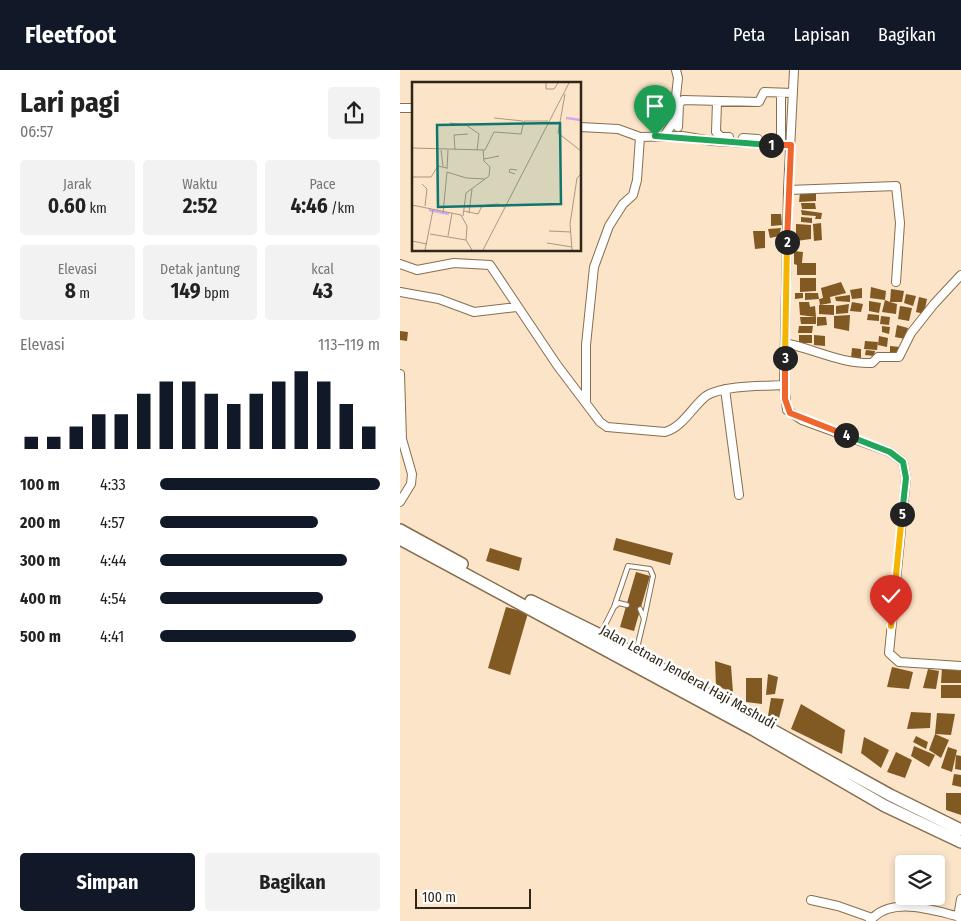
<!DOCTYPE html>
<html lang="id">
<head>
<meta charset="utf-8">
<style>
	body { margin:0; font-family:"Fira Sans Condensed",sans-serif; background:#f2f2f2; color:#222; height:100vh; display:flex; flex-direction:column; font-size:19px; white-space:nowrap }
	* { box-sizing:border-box; margin:0 }
	p { font-size:16px; color:#767676 }
	.icon { flex:none; width:28px; height:28px; fill:none; stroke:currentColor; stroke-width:2; stroke-linecap:round; stroke-linejoin:round }
	.map { position:relative; flex:1; overflow:hidden }
	.side { display:flex; flex-direction:column; background:#fff; width:400px }
	.side>* { flex:none }
	.fabs { position:absolute; left:495px; top:785px; display:grid; gap:10px }
	.fabs a { display:grid; place-items:center; width:50px; height:50px; border-radius:5px; background:#fff; box-shadow:0 2px 8px #0003; font-size:25px }
	.scale { position:absolute; left:15px; bottom:12px; width:116px; box-sizing:border-box; padding-left:5px; border:2px solid #302518; border-top:0; font-size:14px; line-height:18px; white-space:nowrap; color:#302518; -webkit-text-stroke:4px #fff; paint-order:stroke }
	.pin { position:absolute; display:grid; place-items:center; width:42px; height:42px; color:#fff; margin:-51px -21px; border-radius:50% 50% 50% 0; rotate:-45deg; box-shadow:0 0 5px #0007 }
	.pin .icon { rotate:45deg }
	.km { position:absolute; width:25px; height:25px; margin:-12px; border-radius:50%; background:#222; color:#fff; font-size:14px; line-height:25px; text-align:center }
	.round { display:grid; place-items:center; flex:none; width:52px; height:52px; border-radius:5px; background:#f2f2f2 }
	.summary { display:flex; align-items:center; justify-content:space-between; height:85px; padding:0 20px }
	h1 { font-size:28px; font-weight:700; line-height:38px }
	.stats { display:grid; grid-template-columns:repeat(3,1fr); gap:8px; height:85px; padding:5px 20px }
	.stats div { display:grid; align-content:center; border-radius:5px; background:#f2f2f2; text-align:center }
	.stats b { font-size:21px; font-weight:700 }
	.stats small { font-size:14px; font-weight:400 }
	.stats p { font-size:14px }
	.chart { height:140px; padding:10px 20px }
	.chart p { display:flex; justify-content:space-between }
	.chart svg { width:100%; height:90px; margin-top:5px; stroke:#111827; stroke-width:6 }
	.button { display:flex; gap:10px; margin-top:auto; padding:10px 20px }
	.button a { flex:1; height:58px; border-radius:5px; background:#111827; color:#fff; font-size:20px; font-weight:700; line-height:58px; text-align:center }
	.button a+a { background:#f2f2f2; color:#222 }
	ul { padding:0 20px; list-style:none; font-size:16px }
	li { display:grid; grid-template-columns:80px 60px 1fr; align-items:center; height:38px }
	li i { height:12px; border-radius:6px; background:#111827 }
	header { display:flex; align-items:center; gap:30px; box-sizing:border-box; height:70px; padding:0 25px; background:#111827; color:#fff }
	header strong { font-size:24px }
	nav { display:flex; gap:28px; margin-inline-start:auto; font-size:18px }
	main { display:flex; flex:1; min-height:0 }
	.map>svg:first-child { display:block }
	.building { fill:#805923 }
	.lines { fill:none; stroke-linecap:round; stroke-linejoin:round }
	.service-casing { stroke:#876e4e; stroke-width:6 }
	.minor-casing { stroke:#876e4e; stroke-width:10 }
	.primary-casing { stroke:#876e4e; stroke-width:14 }
	.service { stroke:#fff; stroke-width:4 }
	.minor { stroke:#fff; stroke-width:8 }
	.primary { stroke:#fff; stroke-width:11 }
	.split-1-casing { stroke:#fff; stroke-width:10 }
	.split-2-casing { stroke:#fff; stroke-width:10 }
	.split-3-casing { stroke:#fff; stroke-width:10 }
	.split-4-casing { stroke:#fff; stroke-width:10 }
	.split-5-casing { stroke:#fff; stroke-width:10 }
	.split-6-casing { stroke:#fff; stroke-width:10 }
	.split-1 { stroke:#22a559; stroke-width:6 }
	.split-2 { stroke:#f0652b; stroke-width:6 }
	.split-3 { stroke:#f5b400; stroke-width:6 }
	.split-4 { stroke:#f0652b; stroke-width:6 }
	.split-5 { stroke:#22a559; stroke-width:6 }
	.split-6 { stroke:#f5b400; stroke-width:6 }
	.labels { text-anchor:middle; dominant-baseline:central; stroke-width:5; stroke-linejoin:round; paint-order:stroke }
	.street-label { font-size:14px; fill:#302518; stroke:#fff }
	.inset-river { fill:none; stroke:#d5a9f0; stroke-width:2.5 }
	.inset-road { fill:none; stroke:#aa9882; stroke-width:1 }
	.view { fill:#0f766e; fill-opacity:0.15; stroke:#0f766e; stroke-width:2.5 }
	.inset-edge { fill:none; stroke:#302518; stroke-width:2.5 }
</style>
</head>
<body>
<header>
<strong>Fleetfoot</strong>
<nav><a>Peta</a><a>Lapisan</a><a>Bagikan</a></nav>
</header>
<main>
<section class="side">
<div class="summary"><div><h1>Lari pagi</h1><p>06:57</p></div><a class="round"><svg class="icon" aria-label="share" viewBox="0 0 24 24"><path d="M12 15V3M7 8l5-5 5 5M5 13v7h14v-7"/></svg></a></div>
<div class="stats">
<div><p>Jarak</p><b>0.60<small> km</small></b></div>
<div><p>Waktu</p><b>2:52</b></div>
<div><p>Pace</p><b>4:46<small> /km</small></b></div>
</div>
<div class="stats">
<div><p>Elevasi</p><b>8<small> m</small></b></div>
<div><p>Detak jantung</p><b>149<small> bpm</small></b></div>
<div><p>kcal</p><b>43</b></div>
</div>
<div class="chart"><p><span>Elevasi</span>113–119 m</p>
<svg viewBox="0 0 160 44" preserveAspectRatio="none"><path d="M5 44V38M15 44V38M25 44V33M35 44V27M45 44V27M55 44V17M65 44V11M75 44V11M85 44V17M95 44V22M105 44V17M115 44V11M125 44V6M135 44V11M145 44V22M155 44V33"/></svg>
</div>
<ul>
<li><b>100 m</b>4:33<i style="width:100%"></i></li>
<li><b>200 m</b>4:57<i style="width:72%"></i></li>
<li><b>300 m</b>4:44<i style="width:85%"></i></li>
<li><b>400 m</b>4:54<i style="width:74%"></i></li>
<li><b>500 m</b>4:41<i style="width:89%"></i></li>
</ul>
<div class="button"><a>Simpan</a><a>Bagikan</a></div>
</section>
<div class="map">
<svg width="561" height="851" viewBox="0 0 561 851">
	<rect width="100%" height="100%" fill="#fbe4c8"/>
	<path class="building" d="M400,123h16v8l-17,1z
		M401,133h14l1,6h-14z
		M401,140l21,3 -1,6h-6l1,-3 -14,-1z
		M371,144h10l1,11 -11,1z
		M401,147l11,1v5l-11,-1z
		M421,153l1,17 -8,1 -1,-17z
		M396,154l15,1v14l-15,2z
		M381,158l-2,8 -9,2 -2,-9z
		M353,161h12v17l-10,1z
		M394,181l9,1 -1,11h14v12h-19v-10l-3,-1z
		M400,208h16v13l-16,1z
		M441,212l5,11 -16,4 1,6 -11,2 -1,-6 -14,1v-7h13l1,6 4,-1 -2,-10z
		M471,217l15,4 -1,9 -15,-2z
		M462,218v10l-10,1 -2,-9z
		M491,219l13,2 -2,11h-12l7,2 -1,10 -14,-2 3,-12 5,2z
		M395,223h8v5l-8,1z
		M506,224l10,2 -3,10 -9,-3z
		M450,225v7l-14,-1 -1,-4z
		M519,227l8,2 -3,15 -8,-2z
		M469,231l12,2 -2,10 -10,-2z
		M399,232h10l1,5 5,-1 1,11 -16,-2z
		M452,232l11,2 -2,8 -11,-1z
		M449,234l-1,9 -12,1v-8z
		M419,235h15v10l-15,-1z
		M500,236l12,2 -3,13 -11,-2z
		M468,244l11,1v6l-12,-1z
		M450,245l-1,16 -15,-3v-12z
		M481,246l9,1 -1,8 -9,-1z
		M400,247h16v7h-15z
		M417,247h9l1,8 -10,1z
		M497,255l11,3 -3,11 -10,-2z
		M399,256h14l-1,7h-14z
		M482,256l8,1 -1,7 -7,-2z
		M0,261l8,1 -1,9 -7,-1z
		M399,265h13v8h-13z
		M414,265l11,1v10l-11,-1z
		M479,266l9,2 -1,9 -9,-2z
		M465,271l13,1 -1,8 -13,-1z
		M490,276l10,1 -1,8 -9,-1z
		M452,278l9,1v10l-10,-1z
		M466,280l9,1 -1,5 -9,-1z
		M216,468l57,15 -3,12 -57,-15z
		M90,478l32,10 -3,13 -33,-10z
		M236,502l14,4 -16,55 -14,-4z
		M106,537l22,6 -18,62 -22,-7z
		M315,591l16,5 2,26 -17,-6z
		M492,597l21,5 -4,17 -22,-2z
		M542,598l19,3v12h-20z
		M528,599l11,2 -3,18 -13,-1z
		M368,604l10,3 -3,17 -9,1z
		M346,608h16v26l-16,-2z
		M541,615h20v13h-20z
		M371,628l13,1 -5,19 -11,-2z
		M401,634l44,26 -3,24 -51,-25z
		M511,642l20,1 -1,15 -23,1z
		M537,643l18,1 -4,21 -16,-1 14,6 -8,18 -12,-8 6,-16z
		M516,666l12,6 -2,7 -13,-7z
		M464,667l25,13 -8,18 -20,-15z
		M514,676l21,9 -6,12 -18,-11z
		M548,677l9,3 -5,22 -11,-4z
		M496,682l16,8 -7,18 -18,-6z
		M556,685l5,1v14l-6,-1z
		M554,704l7,1v12l-9,-2z
		M546,723h15v22l-15,-5z"/>
	<g class="lines">
		<g class="service-casing">
			<path id="service" d="M214,537l14,-41 22,3 3,7 -9,43
				M201,563l13,-26 5,-4 8,2
				M236,582l8,-33 -4,-10"/>
		</g>
		<g class="minor-casing">
			<path id="minor" d="M394,0l-6,120 -4,195 3,25 15,10 88,32 13,10 3,16 -17,175 10,9 62,4
				M381,23v50
				M317,32l-1,30 5,5h8
				M0,38h14
				M180,57l38,2 22,8 -3,43 -4,15 -10,9 -14,22 -15,41 -8,78v56
				M278,57l1,-23 4,-4 76,2 5,-10 29,1
				M264,66l9,-13 5,-45 -2,-8
				M240,67l42,-1 30,5 79,4
				M343,68l15,1
				M388,120l108,-4 4,37 -4,59
				M0,194l17,6 37,-7 36,2 67,100 43,57 7,5 58,5c18,-5 27,-25 41,-36 17,-11 58,-10 78,-11
				M0,222l39,7 35,13 43,-5
				M385,273c29,6 56,21 87,20l6,-6h21l12,-24 23,-29 27,-29
				M0,304l2,65 10,35 -1,10 -11,18
				M325,319l14,106
				M411,830l27,6 34,12
				M558,847l3,-18
				M470,851c21,-26 64,-10 91,-4"/>
		</g>
		<g class="primary-casing">
			<path id="primary" d="M0,460l62,34
				M0,469l354,191 131,76 76,36
				M131,531l69,34 290,160 71,35"/>
		</g>
		<use href="#service" class="service"/>
		<use href="#minor" class="minor"/>
		<use href="#primary" class="primary"/>
	</g>
	<g class="lines">
		<g class="split-1-casing">
			<path id="split-1" d="M255,66l116,9"/>
		</g>
		<g class="split-2-casing">
			<path id="split-2" d="M371,75h20l-4,97"/>
		</g>
		<g class="split-3-casing">
			<path id="split-3" d="M385,288l2,-116"/>
		</g>
		<g class="split-4-casing">
			<path id="split-4" d="M385,288v41l5,14 56,22"/>
		</g>
		<g class="split-5-casing">
			<path id="split-5" d="M446,365l44,17 13,10 3,16 -4,36"/>
		</g>
		<g class="split-6-casing">
			<path id="split-6" d="M491,556l11,-112"/>
		</g>
		<use href="#split-1" class="split-1"/>
		<use href="#split-2" class="split-2"/>
		<use href="#split-3" class="split-3"/>
		<use href="#split-4" class="split-4"/>
		<use href="#split-5" class="split-5"/>
		<use href="#split-6" class="split-6"/>
	</g>
	<g class="labels">
		<g class="street-label">
			<text transform="translate(288 607) rotate(29)">Jalan Letnan Jenderal Haji Mashudi</text>
		</g>
	</g>
	<g transform="translate(12 12)">
		<rect width="169" height="169" fill="#fbe4c8"/>
		<path class="inset-river" d="M154,36l15,2M17,128l20,4"/>
		<path class="inset-road" d="M134,1v6h8l4,-6M153,12l-7,39 23,18M82,36l29,3M38,41l16,2 13,9 -2,16M0,66l73,2 9,-18 27,2 3,-13h24M29,68l2,16M43,68l-1,-15 14,-1M72,77l15,-3M35,87l1,-19M103,92l-6,-2 1,-3 7,1M0,95h19l7,-11 9,2M10,102l5,5 -2,17M0,123l49,10 6,11 -1,14 6,10M67,124l19,-2 6,3M52,129l14,3 4,-8M31,131l4,-41 19,6 19,1M57,131l3,-24M51,134l3,-23 23,-17 1,-9 -6,-6 -1,-11M137,149l22,1M18,152l36,6M36,154l4,-23M0,159l15,3M135,161l25,4M13,168l8,-40M71,168l86,-167M160,168l-2,-26 7,-46 4,-4"/>
		<path class="view" d="M148,41l1,81 -123,3 -1,-82z"/>
		<rect width="169" height="169" class="inset-edge"/>
	</g>
</svg>
<div class="fabs">
<a><svg class="icon" aria-label="layers" viewBox="0 0 24 24"><path d="M12 4l9 5-9 5-9-5zM3 14l9 5 9-5"/></svg></a>
</div>
<div class="scale">100 m</div>
<div class="pin" style="left:255px;top:66px;background:#1e9e55"><svg class="icon" aria-label="arrive" viewBox="0 0 24 24"><path d="M6 21V4h12l-3 4 3 4H6"/></svg></div>
<div class="pin" style="left:491px;top:556px;background:#d93025"><svg class="icon" aria-label="check" viewBox="0 0 24 24"><path d="M5 12l5 5 9-10"/></svg></div>
<b class="km" style="left:371px;top:75px">1</b>
<b class="km" style="left:387px;top:172px">2</b>
<b class="km" style="left:385px;top:288px">3</b>
<b class="km" style="left:446px;top:365px">4</b>
<b class="km" style="left:502px;top:444px">5</b>
</div>
</main>
</body>
</html>
